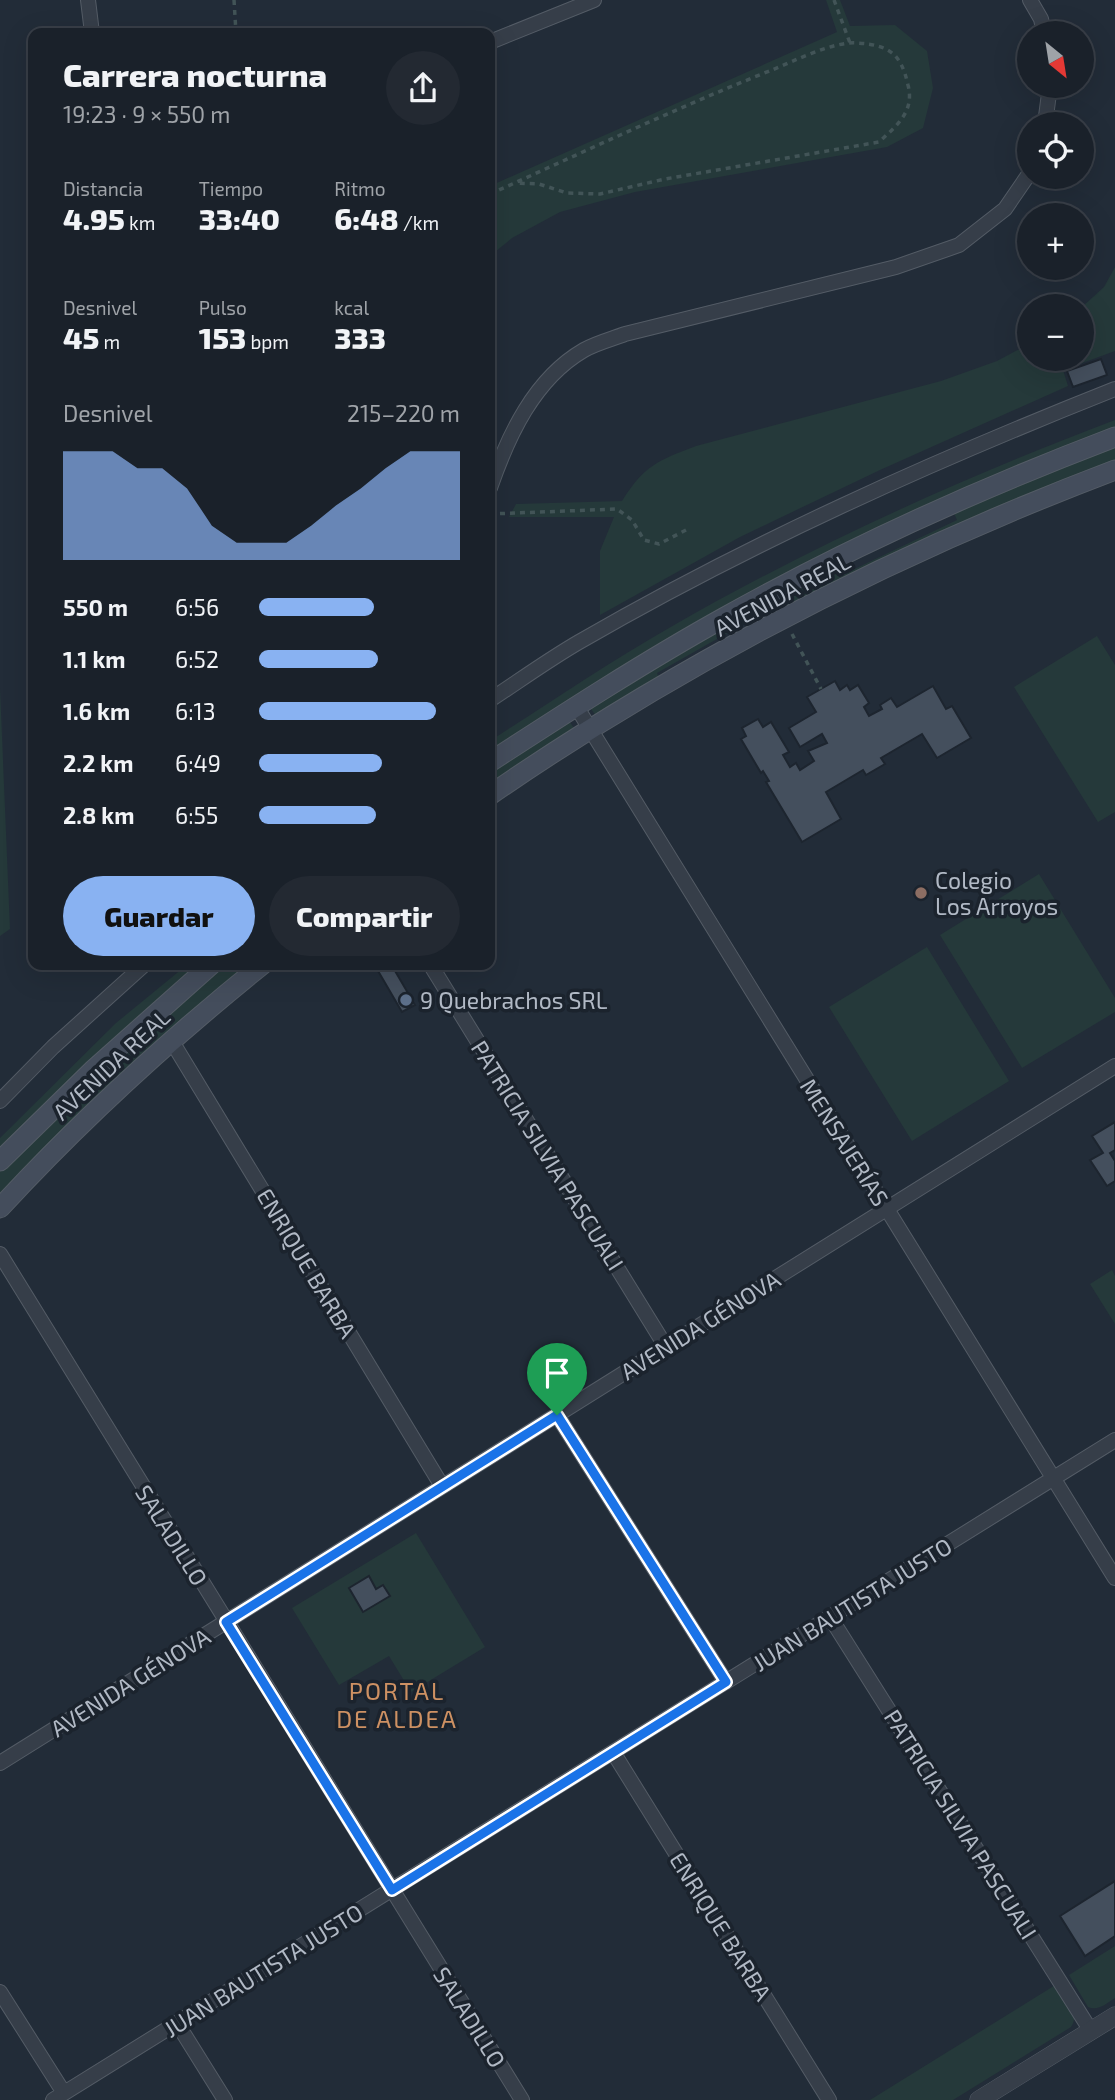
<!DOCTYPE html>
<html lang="es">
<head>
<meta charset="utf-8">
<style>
	body { margin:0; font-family:"Exo 2",sans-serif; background:#232932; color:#f1f3f6; height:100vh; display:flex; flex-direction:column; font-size:26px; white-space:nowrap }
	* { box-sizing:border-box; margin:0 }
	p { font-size:23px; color:#9fa3a8 }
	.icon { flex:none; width:38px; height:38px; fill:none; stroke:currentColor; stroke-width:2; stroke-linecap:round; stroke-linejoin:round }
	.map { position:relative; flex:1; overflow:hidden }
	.sheet { position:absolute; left:28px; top:28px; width:467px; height:942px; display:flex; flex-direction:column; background:#1a212a; border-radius:14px; box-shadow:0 7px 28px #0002,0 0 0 2px #383e47 }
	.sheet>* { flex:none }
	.needle { width:46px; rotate:150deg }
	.buttons { position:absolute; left:1017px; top:21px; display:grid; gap:14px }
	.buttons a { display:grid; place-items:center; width:77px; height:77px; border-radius:50%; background:#1a212a; box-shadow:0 7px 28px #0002,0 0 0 2px #383e47; font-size:35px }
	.pin { position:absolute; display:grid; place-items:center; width:60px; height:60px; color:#fff; margin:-72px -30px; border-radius:50% 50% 50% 0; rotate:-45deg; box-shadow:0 0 7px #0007 }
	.pin .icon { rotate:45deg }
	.round { display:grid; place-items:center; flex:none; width:74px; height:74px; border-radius:37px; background:#232932 }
	.head { display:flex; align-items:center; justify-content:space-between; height:119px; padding:0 35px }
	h1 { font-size:32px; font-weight:800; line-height:52px }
	.metrics { display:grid; grid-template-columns:repeat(3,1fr); gap:10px; height:119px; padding:7px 35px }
	.metrics div { display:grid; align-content:center }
	.metrics b { font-size:30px; font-weight:800 }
	.metrics small { font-size:19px; font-weight:400 }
	.metrics p { font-size:19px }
	.chart { height:196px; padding:14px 35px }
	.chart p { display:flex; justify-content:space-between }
	.chart svg { width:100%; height:126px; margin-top:7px; fill:#89b2f2; opacity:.7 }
	.primary-button { display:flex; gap:14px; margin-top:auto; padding:14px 35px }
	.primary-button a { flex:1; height:80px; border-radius:42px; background:#89b2f2; color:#111; font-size:28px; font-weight:800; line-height:80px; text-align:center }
	.primary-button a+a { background:#232932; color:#f1f3f6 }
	ul { padding:0 35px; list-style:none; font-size:23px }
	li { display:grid; grid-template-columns:112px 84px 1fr; align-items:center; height:52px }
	li i { height:18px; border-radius:9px; background:#89b2f2 }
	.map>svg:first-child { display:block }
	.green { fill:#25393a }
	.building { fill:#444f5d; stroke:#1d252f; stroke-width:2 }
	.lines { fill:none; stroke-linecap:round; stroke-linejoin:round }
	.minor-casing { stroke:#545c66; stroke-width:16 }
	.tertiary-casing { stroke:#545c66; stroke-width:19 }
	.secondary-casing { stroke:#545c66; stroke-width:21 }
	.path { stroke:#425457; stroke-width:3.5; stroke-dasharray:5 5; stroke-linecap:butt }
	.minor { stroke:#363e49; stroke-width:14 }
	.tertiary { stroke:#363e49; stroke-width:18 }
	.secondary { stroke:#444d5c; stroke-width:19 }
	.route-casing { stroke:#fff; stroke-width:14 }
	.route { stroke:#1a73e8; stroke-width:9 }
	.education-dot { fill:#8d6e63; stroke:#1b232d; stroke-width:2.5 }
	.service-dot { fill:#5c6f8a; stroke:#1b232d; stroke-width:2.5 }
	.labels { text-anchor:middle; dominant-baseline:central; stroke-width:7; stroke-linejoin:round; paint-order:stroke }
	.street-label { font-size:23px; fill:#b1b9c5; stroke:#1b232d }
	.poi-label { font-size:23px; fill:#b1b9c5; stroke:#1b232d; text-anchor:start }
	.neighbourhood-label { font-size:24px; letter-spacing:2px; fill:#ce9163; stroke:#1b232d }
</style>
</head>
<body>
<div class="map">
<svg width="1115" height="2100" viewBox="0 0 1115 2100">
	<rect width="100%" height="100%" fill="#222c38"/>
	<path class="green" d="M826,0h14l10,26 45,-1 32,26 6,37 -10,40 -36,19 -252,45 -75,20 -48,26 -22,18v-70l347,-154z
		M1115,267v84l-52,19 5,16 -188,84 -140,67 -140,78v-64l14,-34h-105l7,-13 106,-3c23,-36 35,-40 74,-55l245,-65 56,-20 32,-17v15h53v-52l22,-20z
		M1115,420v17l-286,126 -339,199v-21c59,-38 118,-78 179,-113 142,-82 293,-150 446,-208z
		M1115,446v17l-346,157 -3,-9 -109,62 3,8 -64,35 -5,-7 2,-5 170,-99 74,-38 5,8 115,-55 -4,-9z
		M1097,636l18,29v147l-17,10 -84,-135z
		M0,688l10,241 -10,7z
		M569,721l5,7 -1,6 -83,53v-18z
		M1039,874l76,124v14l-93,56 -82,-133z
		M927,947l82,134 -97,60 -83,-134z
		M188,964h24l-212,197v-23l116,-115z
		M219,964h33l-252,234v-30z
		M1112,1270l3,6v48l-25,-40z
		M416,1533l69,114 -74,45 -22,-36 -50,29 -47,-77z
		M1115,1946v52c-9,6 -17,13 -27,9l-19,-32z
		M1057,1984c9,13 24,28 14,43l-118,73h-83z"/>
	<path class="building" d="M1101,359l6,16 -34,12 -6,-16z
		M835,681l5,9 7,-5 3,5 8,-5 11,18 -5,4 5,9 13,-7 -2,-4 11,-7 6,9 36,-21 13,23 6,-3 19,32 -34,20 -15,-24 -41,24 4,6 -19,11 -3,-5 -37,22 15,27 -39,23 -36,-60 3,-1 -6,-10 -2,2 -20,-34 5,-3 -4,-8 16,-9 5,8 8,-5 18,30 -6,3 7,12 6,-4 4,7 14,-9 -6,-10 19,-8 -5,-9 -22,13 -11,-19 27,-16 -9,-15z
		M374,964h17l24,41 -13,7z
		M1115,1122v28l-5,3 5,8v20l-8,5 -17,-26 13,-7 -11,-17z
		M369,1576l7,13 7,-4 7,11 -27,16 -14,-24z
		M1115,1881v55l-30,20 -25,-40z"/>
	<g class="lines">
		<g class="minor-casing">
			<path id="minor" d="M88,0l4,33
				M1030,0l11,19 3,14
				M490,42l104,-42
				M1045,124l5,-38
				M490,488c18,-52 44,-109 94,-138 12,-7 28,-11 41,-16l271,-67 63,-22 46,-36 24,-35
				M490,700c29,-19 58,-40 89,-58 171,-99 352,-180 536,-253
				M576,706l539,872
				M430,964l236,383
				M171,1040l271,446
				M0,1101l53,-54 92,-83
				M0,1254l522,846
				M557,1415l169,267
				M830,1617l261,414
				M613,1752l216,348
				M0,1763l1115,-697
				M0,1992l64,101
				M177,2023l48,77
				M53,2100l1062,-660"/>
		</g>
		<g class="tertiary-casing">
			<path id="tertiary" d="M979,2100l136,-84"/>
		</g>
		<g class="secondary-casing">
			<path id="secondary" d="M490,762c77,-50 154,-100 235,-145 125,-70 256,-129 390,-180
				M490,795c193,-133 406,-242 625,-325
				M0,1161l94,-92 118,-105
				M0,1208c81,-88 170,-169 263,-244"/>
		</g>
		<path class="path" d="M234,0l2,33
			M834,0l16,43
			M490,194c94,-42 186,-86 282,-124 22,-9 62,-29 85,-27 33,2 44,11 51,42 7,27 -12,41 -29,57l-214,37 -65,15 -33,-1 -28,-9 -24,-1
			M490,514l127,-5 15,11 12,20 15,4 27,-14
			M792,634l29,55"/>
		<use href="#minor" class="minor"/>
		<use href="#tertiary" class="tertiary"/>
		<use href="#secondary" class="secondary"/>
	</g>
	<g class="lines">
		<g class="route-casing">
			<path id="route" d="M557,1415l169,267 -334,208 -166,-268z"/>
		</g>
		<use href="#route" class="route"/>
	</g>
	<circle class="education-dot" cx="921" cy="893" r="7"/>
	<circle class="service-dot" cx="406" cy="1000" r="7"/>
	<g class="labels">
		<g class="street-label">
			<text transform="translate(782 594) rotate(-28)">AVENIDA REAL</text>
			<text transform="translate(111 1064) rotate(-43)">AVENIDA REAL</text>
			<text transform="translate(845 1142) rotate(58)">MENSAJERÍAS</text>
			<text transform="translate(548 1155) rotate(58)">PATRICIA SILVIA PASCUALI</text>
			<text transform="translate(307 1263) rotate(59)">ENRIQUE BARBA</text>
			<text transform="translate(700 1325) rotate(-32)">AVENIDA GÉNOVA</text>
			<text transform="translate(172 1535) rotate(58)">SALADILLO</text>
			<text transform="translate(852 1604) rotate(-32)">JUAN BAUTISTA JUSTO</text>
			<text transform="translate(130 1682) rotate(-32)">AVENIDA GÉNOVA</text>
			<text transform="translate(961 1824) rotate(58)">PATRICIA SILVIA PASCUALI</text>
			<text transform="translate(721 1926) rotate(58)">ENRIQUE BARBA</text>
			<text transform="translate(263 1970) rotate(-32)">JUAN BAUTISTA JUSTO</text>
			<text transform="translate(470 2017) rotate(58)">SALADILLO</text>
		</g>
		<g class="poi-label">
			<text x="935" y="880">Colegio<tspan x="935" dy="26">Los Arroyos</tspan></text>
			<text x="420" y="1000">9 Quebrachos SRL</text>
		</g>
		<g class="neighbourhood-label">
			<text x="397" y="1690">PORTAL<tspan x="397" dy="28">DE ALDEA</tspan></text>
		</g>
	</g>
</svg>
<div class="buttons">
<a><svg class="needle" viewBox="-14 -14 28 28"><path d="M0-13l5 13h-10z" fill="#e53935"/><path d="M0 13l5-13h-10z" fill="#9fa3a8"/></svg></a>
<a><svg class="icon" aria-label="locate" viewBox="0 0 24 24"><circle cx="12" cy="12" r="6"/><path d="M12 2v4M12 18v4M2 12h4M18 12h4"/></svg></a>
<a>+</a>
<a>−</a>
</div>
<div class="pin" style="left:557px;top:1415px;background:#1e9e55"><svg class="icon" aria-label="arrive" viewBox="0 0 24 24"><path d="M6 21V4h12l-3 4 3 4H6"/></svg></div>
<section class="sheet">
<div class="head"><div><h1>Carrera nocturna</h1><p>19:23 · 9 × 550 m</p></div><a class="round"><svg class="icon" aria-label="share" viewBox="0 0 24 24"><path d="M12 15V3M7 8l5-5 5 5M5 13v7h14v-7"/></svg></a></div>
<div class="metrics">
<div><p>Distancia</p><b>4.95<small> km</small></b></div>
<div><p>Tiempo</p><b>33:40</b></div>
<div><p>Ritmo</p><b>6:48<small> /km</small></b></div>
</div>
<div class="metrics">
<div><p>Desnivel</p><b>45<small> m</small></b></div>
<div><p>Pulso</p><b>153<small> bpm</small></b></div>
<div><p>kcal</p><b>333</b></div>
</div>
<div class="chart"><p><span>Desnivel</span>215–220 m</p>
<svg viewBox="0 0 160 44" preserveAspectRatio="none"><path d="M0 44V6L10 6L20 6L30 12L40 12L50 19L60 32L70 38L80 38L90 38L100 32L110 25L120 19L130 12L140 6L150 6L160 6V44z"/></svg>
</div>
<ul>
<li><b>550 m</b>6:56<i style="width:57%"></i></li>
<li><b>1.1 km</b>6:52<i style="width:59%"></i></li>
<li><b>1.6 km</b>6:13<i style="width:88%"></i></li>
<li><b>2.2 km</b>6:49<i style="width:61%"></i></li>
<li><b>2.8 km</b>6:55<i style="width:58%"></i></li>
</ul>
<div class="primary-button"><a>Guardar</a><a>Compartir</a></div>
</section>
</div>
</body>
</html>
